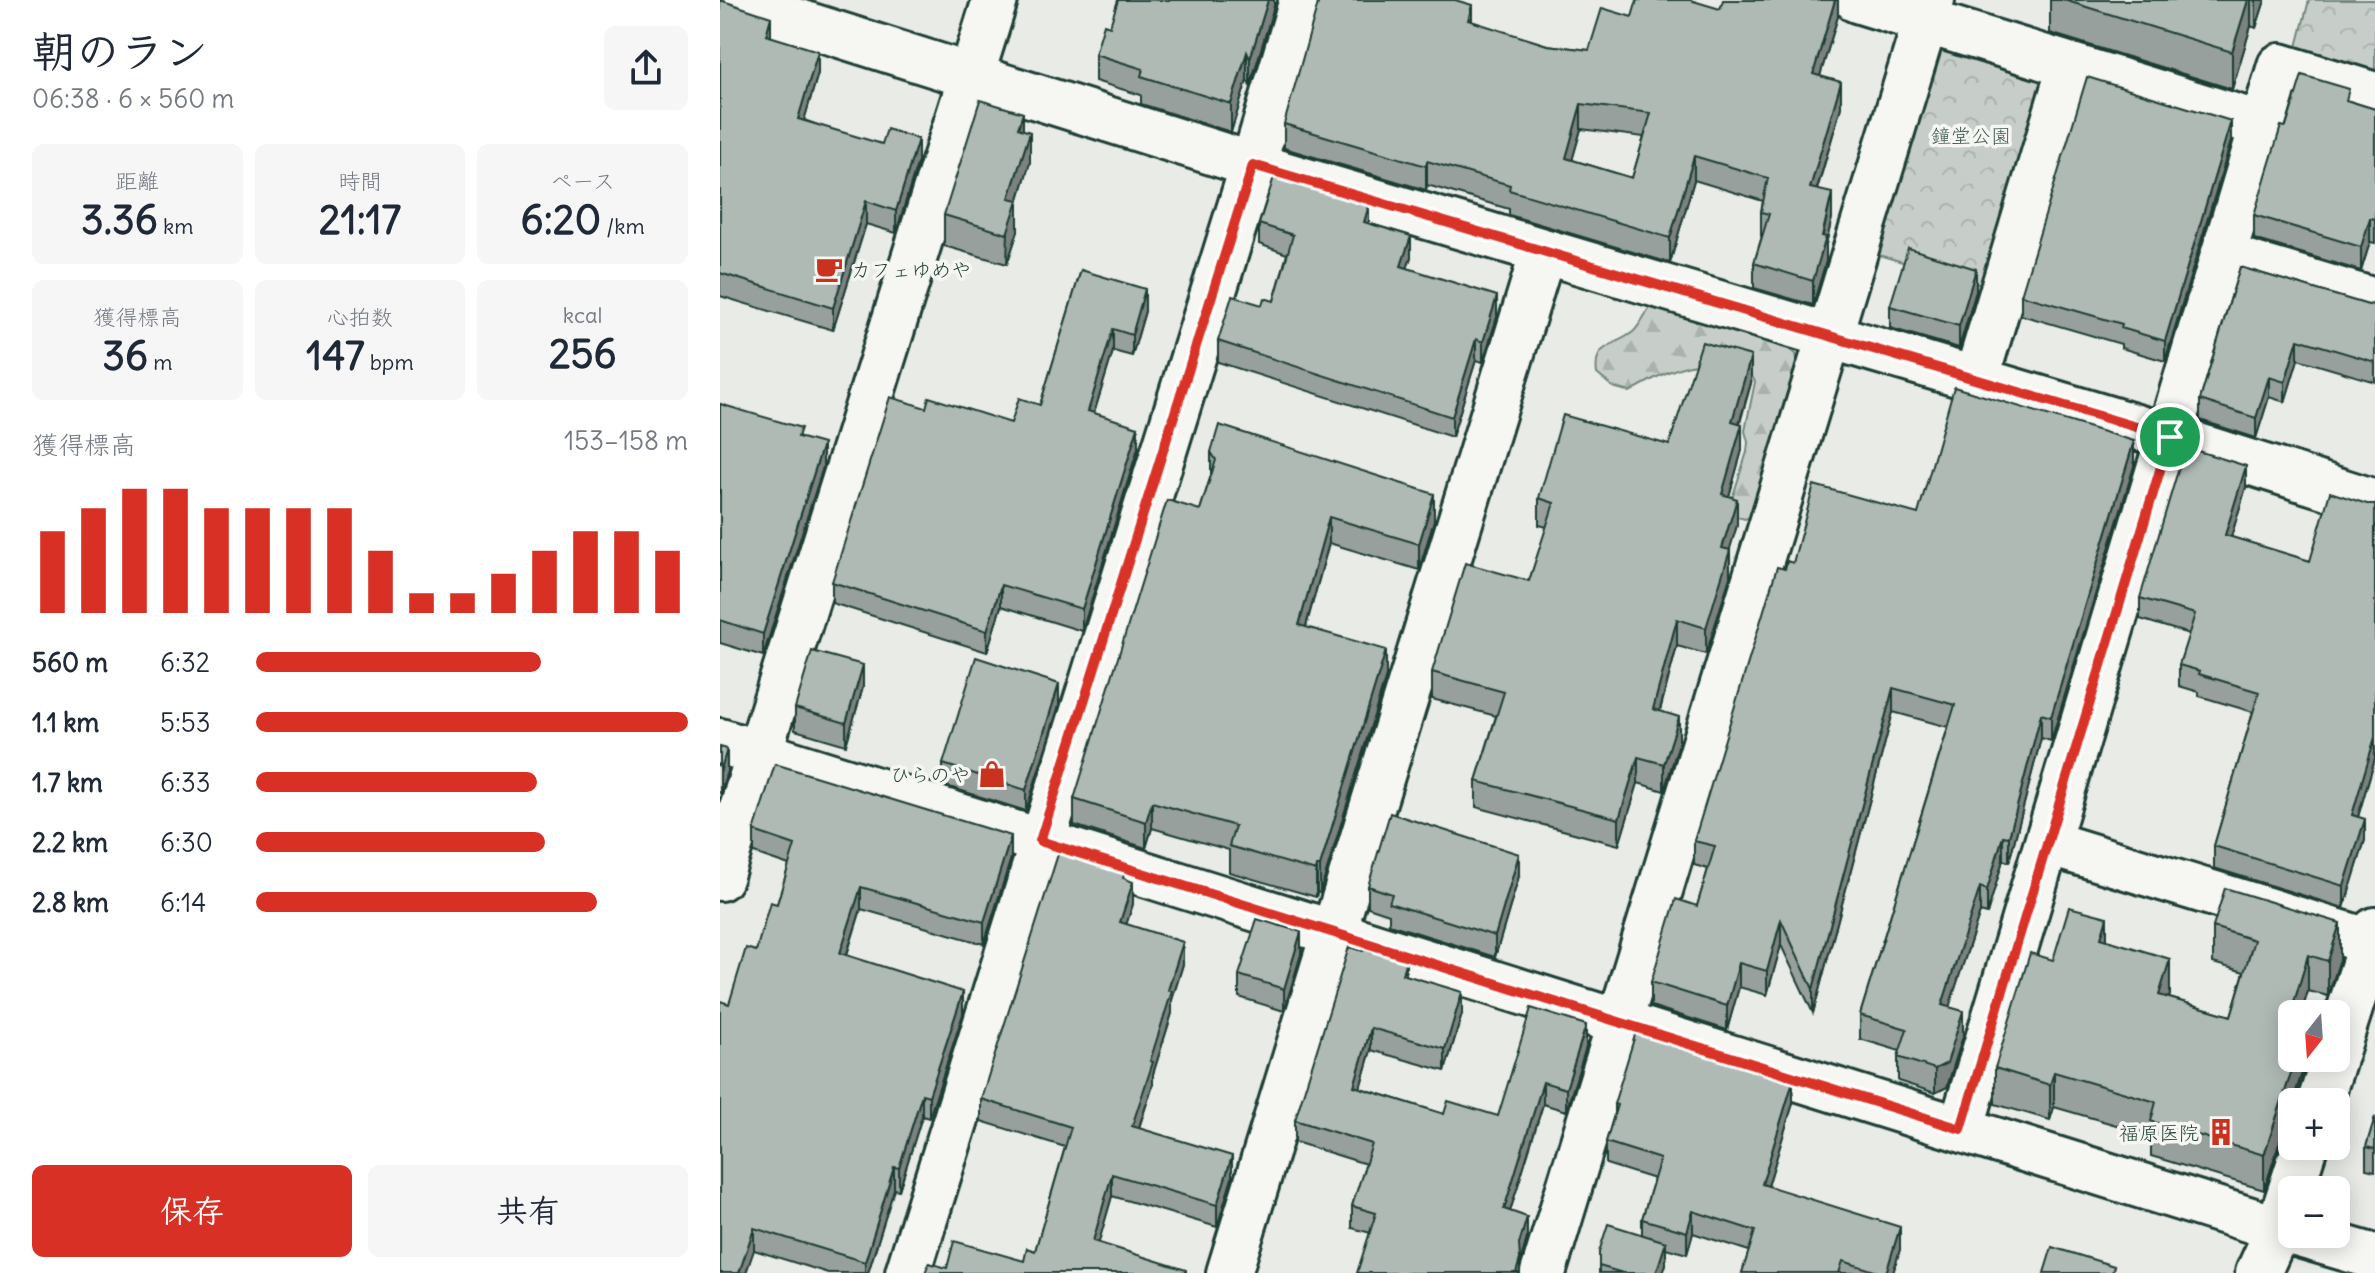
<!DOCTYPE html>
<html lang="ja">
<head>
<meta charset="utf-8">
<style>
	body { margin:0; font-family:Delius,"Klee One",sans-serif; background:#f6f6f7; color:#1f2937; height:100vh; display:flex; flex-direction:column; font-size:30px; white-space:nowrap }
	* { box-sizing:border-box; margin:0 }
	p { font-size:26px; color:#747a83 }
	.icon { flex:none; width:44px; height:44px; fill:none; stroke:currentColor; stroke-width:2; stroke-linecap:round; stroke-linejoin:round }
	.map { position:relative; flex:1; overflow:hidden }
	.drawer { display:flex; flex-direction:column; background:#fff; width:720px }
	.drawer>* { flex:none }
	.needle { width:52px; rotate:197deg }
	.buttons { position:absolute; left:1558px; top:1000px; display:grid; gap:16px }
	.buttons a { display:grid; place-items:center; width:72px; height:72px; border-radius:12px; background:#fff; box-shadow:0 4px 20px #0003; font-size:40px }
	.pin { position:absolute; display:grid; place-items:center; width:68px; height:68px; color:#fff; margin:-34px; border:4px solid #fff; border-radius:50%; box-shadow:0 2px 8px #0007 }
	.round { display:grid; place-items:center; flex:none; width:84px; height:84px; border-radius:12px; background:#f6f6f7 }
	.head { display:flex; align-items:center; justify-content:space-between; height:136px; padding:0 32px }
	h1 { font-size:44px; font-weight:700; line-height:60px }
	.stats { display:grid; grid-template-columns:repeat(3,1fr); gap:12px; height:136px; padding:8px 32px }
	.stats div { display:grid; align-content:center; border-radius:12px; background:#f6f6f7; text-align:center }
	.stats b { font-size:40px; font-weight:700 }
	.stats small { font-size:22px; font-weight:400 }
	.stats p { font-size:22px }
	.chart { height:224px; padding:16px 32px }
	.chart p { display:flex; justify-content:space-between }
	.chart svg { width:100%; height:144px; margin-top:8px; stroke:#d93025; stroke-width:6 }
	.button { display:flex; gap:16px; margin-top:auto; padding:16px 32px }
	.button a { flex:1; height:92px; border-radius:12px; background:#d93025; color:#fff; font-size:32px; font-weight:700; line-height:92px; text-align:center }
	.button a+a { background:#f6f6f7; color:#1f2937 }
	ul { padding:0 32px; list-style:none; font-size:26px }
	li { display:grid; grid-template-columns:128px 96px 1fr; align-items:center; height:60px }
	li i { height:20px; border-radius:10px; background:#d93025 }
	main { display:flex; flex:1; min-height:0 }
	.map>svg:first-child { display:block }
	.forest { fill:url(#forest-firs); stroke:#73867e; stroke-width:2 }
	.park { fill:url(#park-crowns); stroke:#73867e; stroke-width:2 }
	.lines { fill:none; stroke-linecap:round; stroke-linejoin:round }
	.minor-casing { stroke:#1f3d34; stroke-width:50 }
	.minor { stroke:#f6f6f2; stroke-width:44 }
	.wall { fill:#97a09c; stroke:#1f3d34; stroke-width:2; fill-rule:evenodd }
	.shaded-wall { fill:#7b827f; stroke:#1f3d34; stroke-width:2 }
	.building { fill:#b0bab5; stroke:#1f3d34; stroke-width:2; fill-rule:evenodd }
	.route-casing { stroke:#fff; stroke-width:16 }
	.route { stroke:#d93025; stroke-width:10 }
	.labels { text-anchor:middle; dominant-baseline:central; stroke-width:7; stroke-linejoin:round; paint-order:stroke }
	.park-label { font-size:20px; fill:#415a52; stroke:#f6f6f2 }
	.poi-label { font-size:20px; fill:#1f3d34; stroke:#f6f6f2; text-anchor:end }
</style>
</head>
<body>
<main>
<section class="drawer">
<div class="head"><div><h1>朝のラン</h1><p>06:38 · 6 × 560 m</p></div><a class="round"><svg class="icon" aria-label="share" viewBox="0 0 24 24"><path d="M12 15V3M7 8l5-5 5 5M5 13v7h14v-7"/></svg></a></div>
<div class="stats">
<div><p>距離</p><b>3.36<small> km</small></b></div>
<div><p>時間</p><b>21:17</b></div>
<div><p>ペース</p><b>6:20<small> /km</small></b></div>
</div>
<div class="stats">
<div><p>獲得標高</p><b>36<small> m</small></b></div>
<div><p>心拍数</p><b>147<small> bpm</small></b></div>
<div><p>kcal</p><b>256</b></div>
</div>
<div class="chart"><p><span>獲得標高</span>153–158 m</p>
<svg viewBox="0 0 160 44" preserveAspectRatio="none"><path d="M5 44V19M15 44V12M25 44V6M35 44V6M45 44V12M55 44V12M65 44V12M75 44V12M85 44V25M95 44V38M105 44V38M115 44V32M125 44V25M135 44V19M145 44V19M155 44V25"/></svg>
</div>
<ul>
<li><b>560 m</b>6:32<i style="width:66%"></i></li>
<li><b>1.1 km</b>5:53<i style="width:100%"></i></li>
<li><b>1.7 km</b>6:33<i style="width:65%"></i></li>
<li><b>2.2 km</b>6:30<i style="width:67%"></i></li>
<li><b>2.8 km</b>6:14<i style="width:79%"></i></li>
</ul>
<div class="button"><a>保存</a><a>共有</a></div>
</section>
<div class="map">
<svg width="1655" height="1273" viewBox="0 0 1655 1273">
	<defs>
		<pattern id="forest-firs" width="22" height="20" patternUnits="userSpaceOnUse" patternTransform="scale(2)"><rect width="22" height="20" fill="#c7cec9"/><path d="M5 1l3.5 6h-7zM16 11l3.5 6h-7z" fill="#aab2ad"/></pattern>
		<pattern id="park-crowns" width="20" height="18" patternUnits="userSpaceOnUse" patternTransform="scale(2)"><rect width="20" height="18" fill="#c7cec9"/><path d="M2 6a3 3 0 1 1 6 0M12 15a3 3 0 1 1 6 0" fill="none" stroke="#aab2ad"/></pattern>
	</defs>
	<rect width="100%" height="100%" fill="#e9ebe7"/>
	<filter id="ink" filterUnits="userSpaceOnUse"><feTurbulence type="fractalNoise" baseFrequency=".0125" numOctaves="2"/><feDisplacementMap in="SourceGraphic" scale="16" xChannelSelector="R" yChannelSelector="G"/><feConvolveMatrix kernelMatrix="1 2 1 2 8 2 1 2 1" color-interpolation-filters="sRGB"/></filter>
	<g filter="url(#ink)">
		<path class="forest" d="M932,304l126,37 18,13 2,10 -48,153 -5,2 -12,-3 -2,-14 16,-50 1,-10 -3,-11 10,-49 -3,-6c-13,-4 -29,-13 -43,-13 -29,0 -55,15 -79,29l-17,-5 -16,-13c-4,-31 17,-27 36,-42 7,-6 13,-20 19,-28z"/>
		<path class="park" d="M1589,0h66v71l-78,-24z
			M1216,41l107,32 7,13 -65,200 -113,-33z"/>
		<g class="lines">
			<g class="minor-casing">
				<path id="minor" d="M9,0l524,165 917,272 205,65
					M1137,0l406,125
					M1504,256l151,45
					M1256,379l94,-312
					M0,741l1572,492
					M1328,843l323,99
					M0,878l275,-878
					M1616,1052l39,-122
					M1600,1102l14,-44
					M1241,1129l319,-1063 95,29
					M1576,1234l79,23
					M188,1273l345,-1108 49,-165
					M509,1273l314,-1021
					M823,1273l389,-1273
					M1538,1273l20,-44 27,-83"/>
			</g>
			<use href="#minor" class="minor"/>
		</g>
		<path class="wall" d="M0,0l51,37 47,36 -14,47 114,41 -22,72 -30,-9 -33,106 -113,-34z
			M554,0v6l-24,80 -3,-6 -16,52 -90,-28v-9l-46,-14v-27l15,-28z
			M1118,0v16l-18,60 21,31 -24,83 15,28 -6,26v17l-13,44 -59,-17v-25l8,-27h-1v-24l2,-11 -69,-21 -24,83 -161,-48v-6l-82,-24 -1,5 -142,-42v-24l188,-102 75,23 42,5 43,-33zM861,129l63,8 -12,41 -60,-18z
			M1330,0h215l-9,28 -5,-2 -19,63 -182,-56z
			M1629,101l26,8v134l-5,-1 -9,29 -107,-32v-24l32,-88z
			M303,129l7,33 -12,40v29l-11,33 -63,-18v-31z
			M1511,141l-66,220 -44,-13v-4l-100,-29v-20z
			M539,224h110l42,33 -4,11 90,49 -14,45 -7,-2 -24,77 -234,-75v-21l44,-36 12,-4 13,-47 -28,-10z
			M1520,267l128,38 7,-1v78l-77,-23 -13,43 -16,-5 -13,41 -56,-18v-20z
			M361,270l64,41 -13,45 -19,-5 -19,62 44,35 -56,183 -81,-25 -14,46 -155,-49v-21l94,-174 85,15 29,-18z
			M1256,291l-17,57 -69,-20v-22z
			M1031,383l-11,40 2,27 -13,46 8,29 -8,25 1,27 -24,77 -29,-8 -17,65 19,32 -15,48 -26,-8 -19,62 -143,-38v-26l20,-65 -64,-17v-27l97,-91 18,-54 -8,-2v-27l130,-53z
			M0,404l81,33 22,30 -60,189 -43,-13z
			M491,452l223,68 -15,50 -90,-27 -23,84 80,49 -66,217 -3,-1 -1,5 -87,-25v-22l-77,-22 -6,20 -72,-23v-26l126,-289 11,-35z
			M1414,466l-83,275 -10,-3 -32,124 -6,-2 -16,54 -7,-2 -31,95 14,29 -16,51 -12,6 -37,-12v-24l2,-6 -40,-12v-24l88,-288 -55,-15 -80,301 -32,-68 -14,50 -28,-8 -12,43 -76,-24v-24l46,-76 11,-37 -14,-4v-24l91,-272 8,-6 125,-49z
			M1526,487l-15,50 79,24 57,-57h8v254l-17,59 7,23 -21,68 -130,-40v-22l39,-134 -54,-16v-4l-20,-6v-21l10,-31 -49,-15v-21z
			M143,687l-17,58 -51,-15v-22z
			M339,705l-33,106 -83,-26v-21z
			M34,831l257,27 -27,86 -123,-35 -14,46 116,59 -34,104 -7,-2 -23,74 -5,-1 -26,84h-40l-74,-23 -25,-246 27,-53 21,-47 12,-39 -35,-12z
			M799,876l-24,81 -106,-33v-10l-21,-7v-21z
			M405,879l8,25 -7,20 57,40 -11,36v13l-19,61v10l-14,44 93,50 -15,49 -105,-31 -14,47 88,30 -239,-5 77,-7 11,-10 30,-104 -84,-26v-22z
			M1493,927l127,32 -12,37 -20,-5 -7,23h-9v44h10v15l-38,117 -113,-34v-21l-97,-28 -4,13 -55,-16v-36l58,-108 54,-20 63,54 -1,4 62,18 13,-44 -31,-9z
			M581,954l-17,57 -45,-14v-22z
			M686,975l56,39 -17,57 -74,-21 -11,38 84,26 54,2 88,-69 -20,64 -23,-7 -33,107 17,27 -7,25v10l-168,-45v-22l14,-42 -71,-22v-22z
			M1073,1103l-25,83 132,63 -7,24h-151l7,-22 -56,-18 -6,21 -21,-6v16l-3,9h-64v-21l43,-17v-16l12,-40 -48,-15v-22l8,-27v-11z
			M1655,1117v54l-9,-2v-22z"/>
		<path class="shaded-wall" d="M548,0h6v6l-24,80v-27z
			M1115,0h3v16l-25,83v-25z
			M1528,0h3v26l-19,63v-37z
			M1536,0h9l-9,28z
			M752,5v24l-4,-9z
			M51,17v23l-5,-5z
			M98,51v22l-20,68v-22z
			M527,52v28l-16,52v-28z
			M1121,82v25l-31,105v-24z
			M861,104v25l-15,53v-24z
			M303,113v30l-5,-15z
			M1511,121v20l-66,220v-20z
			M310,132v30l-12,40v29l-11,33 2,-66z
			M198,139v22l-22,72v-22z
			M974,156v24l-24,83v-25z
			M707,161v24l-1,5v-24z
			M1112,193v25l-6,26v17l-13,44v-24z
			M146,201v23l-33,106v-22z
			M649,205v20l-5,-3z
			M1650,218v24l-9,29v-24z
			M691,236v21l-10,30v-21z
			M1256,269v22l-17,57v-22z
			M425,289v22l-13,45v-21z
			M777,296v21l-14,45v-20z
			M393,329v22l-25,82v-22z
			M756,339v21l-24,77v-20z
			M1578,339v20l-13,43v-20z
			M1031,356v27l-19,64v-26z
			M1549,377v20l-13,41v-20z
			M1022,424v26l-20,71v-27z
			M418,427v21l-56,183v-22z
			M1414,441v25l-83,275v-24z
			M103,444v23l-60,189v-22z
			M1526,466v21l-21,70v-22z
			M714,494v26l-15,50v-26z
			M1017,499v26l-11,37 4,-12v27l-24,77v-26l16,-80z
			M609,517v26l-30,108v-26z
			M281,585v21l-14,46v-21z
			M957,619v27l-24,89v-26z
			M666,650v26l-66,217v-27z
			M143,665v22l-17,58v-22z
			M339,684v21l-33,106v-21z
			M1173,688v24l-80,301v-24z
			M1321,714v24l-32,124v-25z
			M959,717v26l-15,48v-27z
			M1655,736v22l-23,79v-22z
			M7,749v22l-7,23v-22z
			M918,757v26l-19,62v-26z
			M432,802v26l-6,20v-26z
			M1645,819v21l-21,68v-22z
			M291,836v22l-27,86v-22z
			M1283,836v24l-16,54v-24z
			M799,854v22l-24,81v-21z
			M597,866v26l-1,5v-26z
			M413,882v22l-13,40v-22z
			M141,887v22l-21,66v-22z
			M1260,887v25l-38,117v-24z
			M1387,917v36l-6,-15z
			M1061,920v25l-14,50v-24z
			M1620,923v36l-12,37v-35z
			M581,932v22l-17,57v-22z
			M463,942v22l-11,36v13l-19,61v10l-21,64v-22l36,-136z
			M1588,955v36l-7,23h-9v31l-7,-12z
			M1450,959v35l-11,36v-35z
			M686,960v22l-4,-8z
			M1019,963v24l-12,43v-24z
			M243,992v22l-34,104v-22z
			M742,992v22l-17,57v-22z
			M1243,1011v25l-16,51 -12,6v-24z
			M866,1025v22l-20,64v-22z
			M651,1028v22l-17,58v-22z
			M1576,1058h6v15l-38,117v-35z
			M1334,1072v35l-4,13v-35z
			M1073,1081v22l-31,103v-22z
			M823,1082v22l-39,127v-22z
			M202,1094v22l-23,74v-22z
			M512,1156v22l-15,49v-22z
			M174,1167v22l-26,84h-3v-11z
			M392,1174v22l-19,67v-22z
			M973,1211v22l-6,21v-22z
			M807,1217v21l-7,25v10h-4l3,-29z
			M1180,1227v22l-7,24h-7z
			M34,1228v22l-8,23h-7z
			M946,1242v22l-3,9h-7z"/>
		<path class="building" d="M0,0l51,17 -5,18 52,16 -20,68 84,25 5,-15 31,10 -22,72 -30,-10 -33,107 -113,-35z
			M398,0h150l-18,59 -3,-7 -16,52 -90,-28 2,-7 -48,-15 9,-30 6,2z
			M599,0h136l17,5 -4,15 79,25 42,5 13,-42 30,9 5,-17h53l30,9 3,-9h112l-22,74 28,8 -31,106 22,5 -10,43 4,1 -13,44 -59,-18 15,-49 -8,-2 7,-34 -74,-22 -24,82 -161,-48 1,-5 -83,-24 -1,5 -142,-42zM861,104l70,9 -19,65 -66,-20z
			M1344,0h184l-16,52z
			M1582,75l47,14 -3,11 29,9v110l-5,-1 -9,29 -107,-32 27,-89 5,1z
			M1367,77l144,44 -66,220 -44,-13 1,-4 -101,-29z
			M260,100l43,13 -5,15 12,4 -21,66 9,2 -11,34 -63,-19z
			M554,177l95,28 -5,17 47,14 -10,30 96,30 -14,46 -7,-3 -24,78 -234,-76 14,-45 30,9 2,-7 10,3 19,-66 -34,-11z
			M1188,248l68,21 -17,57 -69,-20z
			M1520,267l128,38 7,-1v58l-77,-23 -13,43 -16,-5 -13,41 -56,-18z
			M361,270l64,19 -13,46 -19,-6 -25,82 50,16 -56,182 -81,-24 -14,46 -155,-49 58,-185 36,11 3,-11 82,26 8,-25 21,7z
			M982,342l49,14 -19,65 10,3 -20,70 15,5 -15,49 8,2 -24,78 -29,-9 -24,90 26,8 -15,47 -26,-7 -19,62 -143,-38 28,-89 -72,-20 33,-109 64,18 25,-78 -15,-5 24,-83 106,30z
			M1234,387l180,54 -83,276 -10,-3 -32,123 -6,-1 -16,54 -7,-3 -38,118 21,6 -16,52 -12,6 -37,-12 9,-28 -47,-14 95,-310 -62,-17 -80,301 -32,-69 -14,51 -28,-8 -12,43 -76,-24 25,-83 21,7 18,-60 -21,-5 83,-274 8,2 2,-8 6,2 21,-78 104,29z
			M0,404l81,24 -3,9 25,7 -60,190 -43,-14z
			M499,425l215,69 -15,50 -90,-27 -30,108 87,25 -66,216h-3l-1,5 -87,-25 6,-20 -83,-24 -6,20 -72,-23 93,-299 33,10 16,-50 -5,-8z
			M1465,447l61,19 -21,69 85,26 20,-69 37,12h8v233l-23,78 13,4 -21,67 -130,-40 45,-154 -60,-18 1,-3 -21,-6 16,-51 -55,-16z
			M92,651l51,14 -17,58 -51,-15z
			M256,657l83,27 -33,106 -83,-26z
			M0,747l7,2 -7,23z
			M55,764l236,72 -27,86 -123,-35 -21,66 123,39 -34,104 -7,-2 -23,74 -5,-1 -29,95 -111,-34 -15,45h-19v-272l9,3 17,-56 10,3 14,-49 7,2 18,-59 -41,-14z
			M670,813l129,41 -24,82 -106,-33 3,-9 -24,-8z
			M339,851l66,21 -2,6 10,4 -13,40 63,20 -15,48 4,1 -22,70 3,1 -21,64 100,30 -15,49 -105,-31 -19,67 93,29v3h-261l4,-10 18,5 7,-27 70,20 3,-13 8,3 36,-124 -90,-28z
			M1505,888l115,35 -12,38 -20,-6 -23,78 7,2v23h4l-32,97 -113,-34 5,-19 -102,-30 -4,13 -55,-17 35,-115 23,7 16,-53 38,10 -6,21 69,21 -11,36 72,21 23,-76 -41,-13z
			M537,919l44,13 -17,57 -45,-14z
			M629,947l14,4 1,-2 9,3v-2l33,10 -4,14 60,18 -17,57 -74,-21 -17,58 90,28 4,-13 50,15 33,-108 55,17 -20,64 -23,-7 -39,127 23,8 -8,27 1,15 -4,14h-159l19,-60 -24,-7 20,-62 -77,-24z
			M916,1032l157,49 -31,103 138,43 -14,46h-5l-38,-12 -4,12h-97l13,-42 -62,-20 -6,21 -45,-13 18,-60 -54,-17 11,-37 -3,-1z
			M1655,1117v32l-9,-2z
			M888,1224l58,18 -10,31h-33l-24,-7v-14z
			M1332,1247l62,19 -2,7h-68z"/>
	</g>
	<g class="lines" filter="url(#ink)">
		<g class="route-casing">
			<path id="route" d="M533,165l917,272 -209,692 -921,-288z"/>
		</g>
		<use href="#route" class="route"/>
	</g>
	<defs>
		<g id="cafe-bare" transform="scale(2.16)"><path d="M-5.5-4.5H6V0H3Q3 3.5 0 3.5H-2.5Q-5.5 3.5-5.5 0ZM3-3.2v2h1.7v-2ZM-6 4.5H4V6H-6Z" fill="#c8321e" stroke="#f6f6f2" stroke-width="2.5" paint-order="stroke"/></g>
		<g id="shop-bare" transform="scale(2.16)"><path d="M-5-2.5h2.3a2.7 3.5 0 0 1 5.4 0H5L5.5 6h-11ZM-1.5-2.5h3a1.5 2.3 0 0 0-3 0Z" fill="#c8321e" stroke="#f6f6f2" stroke-width="2.5" paint-order="stroke"/></g>
		<g id="building-bare" transform="scale(2.16)"><path d="M-4-6H4V6H1V3H-1V6H-4ZM-2.5-4.3h1.7v1.8h-1.7ZM.8-4.3h1.7v1.8H.8ZM-2.5-1h1.7V.8h-1.7ZM.8-1h1.7V.8H.8Z" fill="#c8321e" stroke="#f6f6f2" stroke-width="2.5" paint-order="stroke"/></g>
	</defs>
	<g fill-rule="evenodd">
		<use href="#cafe-bare" x="109" y="269"/>
		<use href="#shop-bare" x="272" y="774"/>
		<use href="#building-bare" x="1501" y="1132"/>
	</g>
	<g class="labels">
		<g class="park-label">
			<text x="1251" y="135">鐘堂公園</text>
		</g>
		<g class="poi-label">
			<text x="131" y="269" text-anchor="start">カフェゆめや</text>
			<text x="250" y="774">ひらのや</text>
			<text x="1479" y="1132">福原医院</text>
		</g>
	</g>
</svg>
<div class="buttons">
<a><svg class="needle" viewBox="-14 -14 28 28"><path d="M0-13l5 13h-10z" fill="#e53935"/><path d="M0 13l5-13h-10z" fill="#747a83"/></svg></a>
<a>+</a>
<a>−</a>
</div>
<div class="pin" style="left:1450px;top:437px;background:#1e9e55"><svg class="icon" aria-label="arrive" viewBox="0 0 24 24"><path d="M6 21V4h12l-3 4 3 4H6"/></svg></div>
</div>
</main>
</body>
</html>
